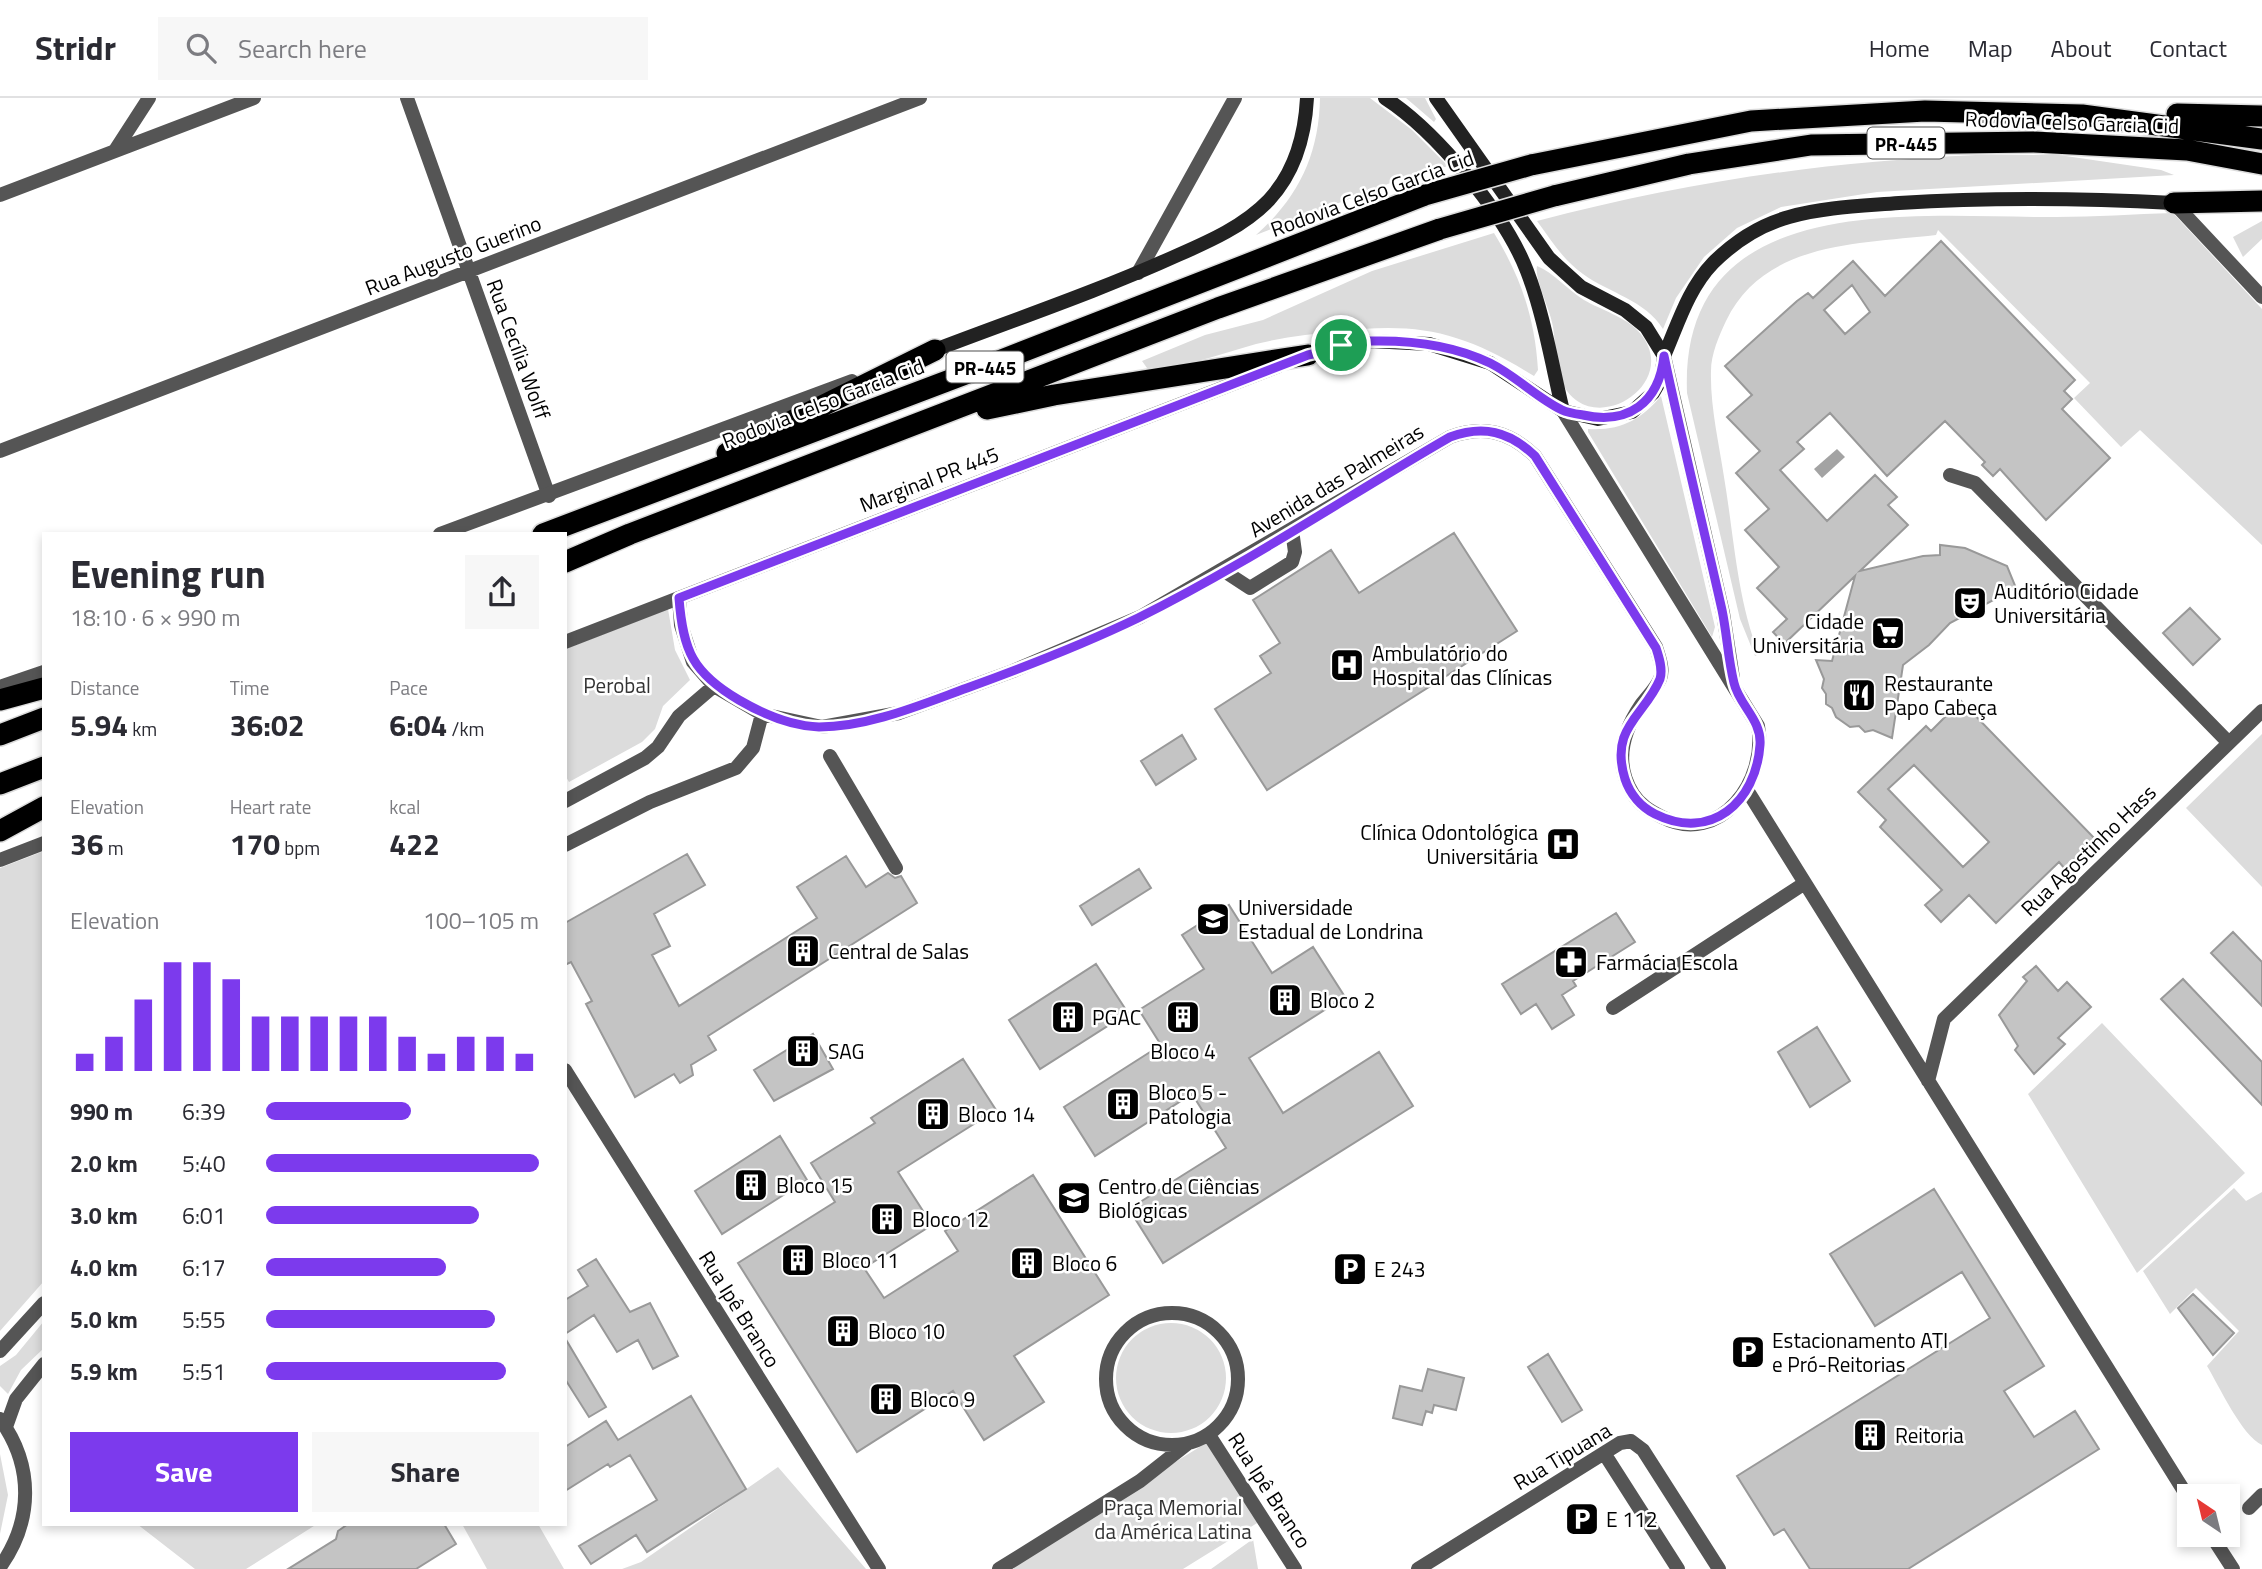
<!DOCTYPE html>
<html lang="en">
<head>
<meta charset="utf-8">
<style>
	body { margin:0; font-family:"Titillium Web",sans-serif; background:#f7f7f7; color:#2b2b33; height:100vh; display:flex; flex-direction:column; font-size:26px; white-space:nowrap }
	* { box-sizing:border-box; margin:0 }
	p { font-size:23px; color:#7c7c81 }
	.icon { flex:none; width:38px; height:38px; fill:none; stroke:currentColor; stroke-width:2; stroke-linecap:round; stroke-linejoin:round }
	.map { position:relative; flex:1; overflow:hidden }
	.sheet { position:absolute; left:42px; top:434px; width:525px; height:994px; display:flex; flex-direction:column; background:#fff; border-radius:0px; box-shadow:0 4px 10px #0003 }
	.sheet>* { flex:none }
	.needle { width:46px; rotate:325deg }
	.controls { position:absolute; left:2177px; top:1386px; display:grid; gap:14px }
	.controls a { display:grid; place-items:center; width:63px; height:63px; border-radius:0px; background:#fff; box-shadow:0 4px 10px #0003; font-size:35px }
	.pin { position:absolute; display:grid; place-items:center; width:60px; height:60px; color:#fff; margin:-30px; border:4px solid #fff; border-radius:50%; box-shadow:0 2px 7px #0007 }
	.round { display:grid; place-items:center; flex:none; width:74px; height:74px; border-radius:0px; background:#f7f7f7 }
	.overview { display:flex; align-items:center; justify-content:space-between; height:119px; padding:0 28px }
	h1 { font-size:38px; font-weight:700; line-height:52px }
	.stats { display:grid; grid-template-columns:repeat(3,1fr); gap:10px; height:119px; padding:7px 28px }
	.stats div { display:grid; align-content:center }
	.stats b { font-size:30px; font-weight:700 }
	.stats small { font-size:19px; font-weight:400 }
	.stats p { font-size:19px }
	.chart { height:196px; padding:14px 28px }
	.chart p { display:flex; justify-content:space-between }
	.chart svg { width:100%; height:126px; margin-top:7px; stroke:#7c3aed; stroke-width:6 }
	.cta { display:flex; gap:14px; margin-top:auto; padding:14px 28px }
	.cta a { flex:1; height:80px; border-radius:0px; background:#7c3aed; color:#fff; font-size:28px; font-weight:700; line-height:80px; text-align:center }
	.cta a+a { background:#f7f7f7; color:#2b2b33 }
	ul { padding:0 28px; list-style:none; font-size:23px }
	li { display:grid; grid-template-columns:112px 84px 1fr; align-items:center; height:52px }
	li i { height:18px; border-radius:9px; background:#7c3aed }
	header { display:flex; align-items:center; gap:42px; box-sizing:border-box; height:98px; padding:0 35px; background:#fff; border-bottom:2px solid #e1e1e2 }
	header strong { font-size:33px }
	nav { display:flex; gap:38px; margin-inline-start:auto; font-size:24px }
	.search { width:490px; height:63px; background:#f7f7f7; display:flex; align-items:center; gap:18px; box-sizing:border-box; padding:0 24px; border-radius:0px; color:#7c7c81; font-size:26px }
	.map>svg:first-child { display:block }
	.green { fill:#dcdcdc }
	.water { fill:#a3a3a3 }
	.building { fill:#c4c4c4; stroke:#999; stroke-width:2; fill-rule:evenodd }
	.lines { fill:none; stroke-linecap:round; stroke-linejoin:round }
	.motorway-casing { stroke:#dbdbdb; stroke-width:24 }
	.minor { stroke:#555; stroke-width:14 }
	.tertiary { stroke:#555; stroke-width:14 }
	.secondary { stroke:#222; stroke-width:14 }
	.motorway { stroke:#000; stroke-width:21 }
	.motorway-bridge-casing { stroke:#dbdbdb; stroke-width:24; stroke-linecap:butt }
	.motorway-bridge { stroke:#000; stroke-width:21 }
	.route-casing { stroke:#fff; stroke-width:14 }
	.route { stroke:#7c3aed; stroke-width:9 }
	.labels { text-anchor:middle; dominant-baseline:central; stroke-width:5; stroke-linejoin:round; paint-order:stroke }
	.shield { fill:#fff; stroke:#4c4c4c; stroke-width:2 }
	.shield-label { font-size:19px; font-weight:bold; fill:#000 }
	.street-label { font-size:21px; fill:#000; stroke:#fff }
	.poi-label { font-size:21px; fill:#000; stroke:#fff; text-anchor:start }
	.park-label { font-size:21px; fill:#333; stroke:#fff }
</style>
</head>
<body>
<header>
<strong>Stridr</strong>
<div class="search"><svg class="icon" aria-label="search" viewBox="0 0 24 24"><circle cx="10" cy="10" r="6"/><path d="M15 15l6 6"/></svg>Search here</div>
<nav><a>Home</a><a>Map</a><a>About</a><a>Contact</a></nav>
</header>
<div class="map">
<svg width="2262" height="1471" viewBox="0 0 2262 1471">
	<rect width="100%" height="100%" fill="#fff"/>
	<path class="green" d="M1320,0h50l42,32 36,36 -55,16 -137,53c42,-37 63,-80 64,-137z
		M1406,0h19l11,21 -2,3z
		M1976,57h83l102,15 13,5 -297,17 -96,15 -44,21 -33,29 -28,41 -13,31c-18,-29 -54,-36 -80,-55 -21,-15 -31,-33 -46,-53 149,-39 285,-59 439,-66z
		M2173,115l89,96v236l-122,-115 -19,17 -47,-49 16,-15 -152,-153 -2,5c-76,9 -172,6 -210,86 -7,15 -15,33 -15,50 -1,35 8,72 13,106 10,59 13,122 35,177l-4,2 -15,-37 -53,-226c-8,-207 229,-175 369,-176 39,0 78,-3 117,-4z
		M2262,123v18l-19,18 -10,-20z
		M1494,135c27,44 41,86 44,137l-4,6c-70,-43 -112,-54 -193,-45 -29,3 -57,6 -85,13 -36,10 -71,24 -109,24l-5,-7 63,-26 58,-15 109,-49z
		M1537,168c17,7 31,24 47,34 17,10 42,17 55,32 46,52 -51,112 -78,48 -7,-16 -5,-36 -8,-53 -2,-16 -19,-48 -16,-61z
		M1661,298l54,231 -3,10 -124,-205v-3c32,2 53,-9 73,-33z
		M668,511l7,41 15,30 -27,26 -8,23 -13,13 -73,40 -4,-7v-126z
		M2262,636v153l-76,-79z
		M44,753v430l-44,50v-463z
		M2102,925l143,150 -108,100 -109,-179z
		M2234,1090l12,13 16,-9v253c-20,-9 -43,-59 -55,-79l32,-35 -43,-43 -26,26 -27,-43z
		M44,1223v27l-23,22 -13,24 -8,-8v-20l16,-11z
		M1116 1280a55 55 0 1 1 110 0a55 55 0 1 1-110 0Z
		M1211,1342l51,80 -79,49h-169l-1,-7z
		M0,1356l8,41 -8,39z
		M778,1369l88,102h-244l19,-7z
		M137,1426h180l-71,45h-51z
		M462,1426h76l26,45h-77z
		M1253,1441l5,30h-47z"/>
	<path class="water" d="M1837,351l8,8 -23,21 -8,-9z"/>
	<path class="building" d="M1941,143l134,139 -11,11 8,8 -10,10 48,49 -64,62 -46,-51 -7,7 -11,-11 3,-3 -40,-41 -58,55 -57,-63 -33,29 7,7 -24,21 47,51 48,-46 22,22 -9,8 20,20 -48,46 63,-15 17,-1v-10l25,3 42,18 9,22 -66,35 -21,22 -26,20 -11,73 -19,-8 -8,2 -6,-6 -9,1 -14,-10 -4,-9 -6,-4v-10l-4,-6 2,-9 -8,-19 16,1 23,-85 -71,68 -11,-12 14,-13 -30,-31 22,-21 -34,-37 24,-21 -33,-36 24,-22 -33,-34 25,-22 -27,-29 72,-65 11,-8 5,5 40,-37 32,35zM1852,187l18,27 -25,22 -21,-24z
		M1454,435l63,98 -250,159 -52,-81 56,-36 -11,-17 20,-13 -27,-43 78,-50 28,43z
		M2190,510l30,31 -27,26 -30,-32z
		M1961,603l137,141 -12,11 -3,-3 -18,19 -6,-7 -63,61 -27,-28 -28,27 -16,-17 17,-15 -62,-63 6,-7 -28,-28 68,-66 5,5zM1914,667l75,77 -26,25 -75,-78z
		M1182,637l14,24 -40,26 -15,-24z
		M687,756l18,31 -51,29 16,32 -18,9 27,51 138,-88 -20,-31 49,-31 20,31 22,-14 7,5 6,-2 16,27 -209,133 8,14 -25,15 2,10 -13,8 -6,-9 -39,23 -49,-93 6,-3 -21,-39 -6,3v-42z
		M1139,771l12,19 -59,37 -12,-19z
		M1229,807l43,68 41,-26 32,50 -96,61 34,55 96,-61 34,54 -250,157 -34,-54 97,-61 -34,-54 -97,62 -31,-49 97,-62 -22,-35 65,-41 -22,-34z
		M1616,815l19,29 -62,39 3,5 -14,9 12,20 -22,14 -16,-25 -15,10 -19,-30z
		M2233,834l29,30v44l-51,-53z
		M1096,866l32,49 -88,56 -31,-49z
		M2036,868l22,25 9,-9 24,25 -33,31 7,6 -31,30 -19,-24 3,-4 -19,-31 28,-34 -4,-4z
		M2183,881l79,83v43l-101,-106z
		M1817,929l33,54 -40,26 -32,-55z
		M813,936l20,35 -59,32 -20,-31z
		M963,961l33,51 -98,62 34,53 -68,43 20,30 74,-47 -13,-20 88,-56 76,120 -95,61 30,46 -60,38 -31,-49 -96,61 -119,-189 97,-61 -24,-39 64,-40 -4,-5z
		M780,1038l27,44 -85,54 -27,-43z
		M1934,1091l110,177 -40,25 30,46 41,-26 24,38 -191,120h-98l-26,-40 -10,6 -37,-59 253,-158 -28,-46 -87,54 -45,-72z
		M596,1161l34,53 20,-9 28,53 -25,13 -15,-29 -21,12 -23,-37 -29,19v-34l23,-14 -10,-16z
		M2193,1196l41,39 -21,22 -35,-47z
		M565,1240l41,69 -17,10 -24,-38z
		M1548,1256l34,56 -20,12 -34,-55z
		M1428,1271l36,9 -8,32 -22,-5 -2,8 -6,-2 -4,14 -29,-7 7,-32 22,5z
		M691,1298l55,93 -99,63 -11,-17 -45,29 -12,-18 78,-46 -27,-45 -20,12 -2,-3 -43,27v-44l41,-26 12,19z
		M348,1426h96l12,20 -40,25h-128l48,-30 2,-8z"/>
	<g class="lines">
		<g class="motorway-casing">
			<path id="motorway" d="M2177,16l85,2
				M1531,67l220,-44 174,-10 157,4 180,24
				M1554,98l135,-32 122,-19 223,-3 153,8 75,14
				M2174,105l88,-2
				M987,311l67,-14 254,-40
				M727,355l208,-103
				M543,436l420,-159 462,-180
				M565,464l65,-28 588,-226 222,-79
				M0,602l44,-12
				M0,637l44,-17
				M0,686l44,-17
				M0,733l44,-24"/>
		</g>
		<path class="minor" d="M407,0l142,398
			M116,51l33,-51
			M0,97l254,-97
			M2174,105l88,94
			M1138,175l97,-175
			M1665,262l58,253 10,65
			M0,353l920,-353
			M1950,377l25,8 254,260
			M1224,473l26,17 42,-26 3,-10 -3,-22
			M679,500l2,27 12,37 21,24 48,28 60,13 77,-14 114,-42 127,-54 310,-180c33,-12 59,-6 85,19l121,191c3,10 8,22 4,32 -4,9 -13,18 -19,26 -19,28 -27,59 -8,89 7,11 17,17 29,23 58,30 106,-37 96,-91l-195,-315
			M830,658l66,112
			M1747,692l442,709
			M565,703l80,-43 13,-11 21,-31 35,-30
			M565,747l85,-43 86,-34 17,-20 9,-34
			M1613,910l192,-125
			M565,972l314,499
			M1928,983l16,-62 318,-308
			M1106 1281a66 66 0 1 1 132 0a66 66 0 1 1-132 0Z
			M0,1253l44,-48
			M0,1321c34,47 33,102 0,148
			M6,1329l10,-28 28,-35
			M1209,1337l86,134
			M1604,1355l74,116
			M2249,1410l13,-13
			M2211,1437l22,34
			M999,1471l141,-88 47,-37
			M1418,1471l202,-126 11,-2 12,9 76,119"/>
		<path class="tertiary" d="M440,436l412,-153
			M565,544l714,-276
			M0,589l44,-15
			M0,762l44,-17"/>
		<path class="secondary" d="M1385,0c51,33 120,116 142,173 17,44 25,94 36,140
			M935,252c81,-31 164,-59 243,-95 32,-14 66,-29 91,-55 26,-28 36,-64 38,-102
			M1308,257l62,-14 59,3 61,19 73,48 35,8 34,-7 21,-19 8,-14 3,-23 -18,-29 -21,-17 -44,-23 -32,-29 -113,-160
			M1664,258c14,-32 24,-67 49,-93 21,-21 47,-38 76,-46 35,-10 74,-11 110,-14 92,-6 183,-5 275,0"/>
		<use href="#motorway" class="motorway"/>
		<g class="motorway-bridge-casing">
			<path id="motorway-bridge" d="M1425,97l106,-30
				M1440,131l114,-33"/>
		</g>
		<use href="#motorway-bridge" class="motorway-bridge"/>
	</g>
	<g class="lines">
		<g class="route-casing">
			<path id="route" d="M1370,243c41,-1 83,4 120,22 26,13 47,35 72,47 6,3 14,4 21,5 45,10 76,-12 81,-59 18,85 39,169 58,254 5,24 6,49 12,73 5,22 28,37 26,62 -4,57 -49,97 -105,69 -14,-7 -25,-20 -30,-35 -16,-52 20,-63 35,-100 3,-10 -1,-22 -4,-31l-121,-192c-26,-25 -52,-31 -85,-19 -104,60 -205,128 -312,181 -56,27 -113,49 -171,70 -47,17 -98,39 -148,39 -29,-1 -56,-13 -80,-27 -46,-27 -56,-49 -60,-102l629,-243z"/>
		</g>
		<use href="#route" class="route"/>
	</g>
	<defs>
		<g id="theatre-square" transform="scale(1.75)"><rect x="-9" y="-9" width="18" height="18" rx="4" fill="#000" stroke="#fff"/><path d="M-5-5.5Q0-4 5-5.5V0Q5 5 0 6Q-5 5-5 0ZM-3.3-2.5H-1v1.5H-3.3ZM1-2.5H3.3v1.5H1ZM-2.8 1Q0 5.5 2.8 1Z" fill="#fff"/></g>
		<g id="supermarket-square" transform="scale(1.75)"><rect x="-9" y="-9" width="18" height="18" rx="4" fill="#000" stroke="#fff"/><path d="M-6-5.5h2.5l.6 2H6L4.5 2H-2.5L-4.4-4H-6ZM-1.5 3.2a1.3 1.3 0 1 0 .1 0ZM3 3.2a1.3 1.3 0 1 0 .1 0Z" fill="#fff"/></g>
		<g id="hospital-square" transform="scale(1.75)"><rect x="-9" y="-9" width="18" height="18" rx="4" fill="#000" stroke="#fff"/><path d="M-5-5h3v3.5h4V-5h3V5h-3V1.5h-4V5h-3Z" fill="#fff"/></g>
		<g id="restaurant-square" transform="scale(1.75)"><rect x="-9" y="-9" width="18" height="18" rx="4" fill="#000" stroke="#fff"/><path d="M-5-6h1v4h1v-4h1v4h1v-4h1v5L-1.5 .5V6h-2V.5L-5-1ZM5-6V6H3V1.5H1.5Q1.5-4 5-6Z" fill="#fff"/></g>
		<g id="university-square" transform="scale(1.75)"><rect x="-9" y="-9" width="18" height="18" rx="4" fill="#000" stroke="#fff"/><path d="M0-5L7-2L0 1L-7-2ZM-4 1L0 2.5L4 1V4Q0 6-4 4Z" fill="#fff"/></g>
		<g id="building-square" transform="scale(1.75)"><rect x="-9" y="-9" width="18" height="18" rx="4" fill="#000" stroke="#fff"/><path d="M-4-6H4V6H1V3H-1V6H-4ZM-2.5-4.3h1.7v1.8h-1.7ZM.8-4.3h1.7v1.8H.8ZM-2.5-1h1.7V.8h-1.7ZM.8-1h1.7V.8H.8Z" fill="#fff"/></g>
		<g id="pharmacy-square" transform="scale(1.75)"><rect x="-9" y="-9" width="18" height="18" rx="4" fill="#000" stroke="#fff"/><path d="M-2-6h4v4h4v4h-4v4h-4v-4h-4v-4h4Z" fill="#fff"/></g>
		<g id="parking-square" transform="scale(1.75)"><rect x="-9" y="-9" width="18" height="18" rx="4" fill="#000" stroke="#fff"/><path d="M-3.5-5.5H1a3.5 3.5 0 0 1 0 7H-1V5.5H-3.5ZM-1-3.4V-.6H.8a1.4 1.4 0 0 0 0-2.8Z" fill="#fff"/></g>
	</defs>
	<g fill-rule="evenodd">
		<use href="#theatre-square" x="1970" y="505"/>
		<use href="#supermarket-square" x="1888" y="535"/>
		<use href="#hospital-square" x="1347" y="567"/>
		<use href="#restaurant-square" x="1859" y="597"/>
		<use href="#hospital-square" x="1563" y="746"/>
		<use href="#university-square" x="1213" y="821"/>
		<use href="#building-square" x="803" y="853"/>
		<use href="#pharmacy-square" x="1571" y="864"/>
		<use href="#building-square" x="1285" y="902"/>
		<use href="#building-square" x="1068" y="919"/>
		<use href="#building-square" x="1183" y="919"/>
		<use href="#building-square" x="803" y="953"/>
		<use href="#building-square" x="1123" y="1006"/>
		<use href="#building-square" x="933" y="1016"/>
		<use href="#building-square" x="751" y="1087"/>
		<use href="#university-square" x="1074" y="1100"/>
		<use href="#building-square" x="887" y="1121"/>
		<use href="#building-square" x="798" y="1162"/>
		<use href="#building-square" x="1027" y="1165"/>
		<use href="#parking-square" x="1350" y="1171"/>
		<use href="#building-square" x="843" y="1233"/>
		<use href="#parking-square" x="1748" y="1254"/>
		<use href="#building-square" x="886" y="1301"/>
		<use href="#building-square" x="1870" y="1337"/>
		<use href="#parking-square" x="1582" y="1421"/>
	</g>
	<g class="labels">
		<g class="shield">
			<rect x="1867.5" y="29.5" width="77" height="31" rx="5"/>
			<rect x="946.5" y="253.5" width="77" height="31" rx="5"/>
		</g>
		<g class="shield-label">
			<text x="1906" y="45">PR-445</text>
			<text x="985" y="269">PR-445</text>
		</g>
		<g class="street-label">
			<text transform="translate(2072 24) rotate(2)">Rodovia Celso Garcia Cid</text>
			<text transform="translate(1372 95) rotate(-20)">Rodovia Celso Garcia Cid</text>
			<text transform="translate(453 157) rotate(-21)">Rua Augusto Guerino</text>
			<text transform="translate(519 251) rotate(70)">Rua Cecília Wolff</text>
			<text transform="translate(823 305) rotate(-21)">Rodovia Celso Garcia Cid</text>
			<text transform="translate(929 381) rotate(-21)">Marginal PR 445</text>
			<text transform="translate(1336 382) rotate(-31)">Avenida das Palmeiras</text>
			<text transform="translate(2088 752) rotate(-44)">Rua Agostinho Hass</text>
			<text transform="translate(740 1211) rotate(58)">Rua Ipê Branco</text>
			<text transform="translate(1562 1358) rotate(-31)">Rua Tipuana</text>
			<text transform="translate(1270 1392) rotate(57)">Rua Ipê Branco</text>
		</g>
		<g class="poi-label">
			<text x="1994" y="493">Auditório Cidade<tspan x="1994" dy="24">Universitária</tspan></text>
			<text x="1864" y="523" text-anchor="end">Cidade<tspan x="1864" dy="24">Universitária</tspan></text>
			<text x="1372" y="555">Ambulatório do<tspan x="1372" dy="24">Hospital das Clínicas</tspan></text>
			<text x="1884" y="585">Restaurante<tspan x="1884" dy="24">Papo Cabeça</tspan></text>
			<text x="1538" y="734" text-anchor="end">Clínica Odontológica<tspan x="1538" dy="24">Universitária</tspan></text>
			<text x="1238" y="809">Universidade<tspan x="1238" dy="24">Estadual de Londrina</tspan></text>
			<text x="828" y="853">Central de Salas</text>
			<text x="1596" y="864">Farmácia Escola</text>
			<text x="1310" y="902">Bloco 2</text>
			<text x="1092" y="919">PGAC</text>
			<text x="828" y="953">SAG</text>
			<text x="1183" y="953" text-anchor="middle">Bloco 4</text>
			<text x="1148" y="994">Bloco 5 -<tspan x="1148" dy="24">Patologia</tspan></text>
			<text x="958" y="1016">Bloco 14</text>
			<text x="776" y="1087">Bloco 15</text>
			<text x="1098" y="1088">Centro de Ciências<tspan x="1098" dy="24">Biológicas</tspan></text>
			<text x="912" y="1121">Bloco 12</text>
			<text x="822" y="1162">Bloco 11</text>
			<text x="1052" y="1165">Bloco 6</text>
			<text x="1374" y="1171">E 243</text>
			<text x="868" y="1233">Bloco 10</text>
			<text x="1772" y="1242">Estacionamento ATI<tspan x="1772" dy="24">e Pró-Reitorias</tspan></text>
			<text x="910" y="1301">Bloco 9</text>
			<text x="1895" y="1337">Reitoria</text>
			<text x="1606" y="1421">E 112</text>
		</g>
		<g class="park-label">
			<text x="617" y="587">Perobal</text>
			<text x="1173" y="1409">Praça Memorial<tspan x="1173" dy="24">da América Latina</tspan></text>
		</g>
	</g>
</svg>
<div class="controls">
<a><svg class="needle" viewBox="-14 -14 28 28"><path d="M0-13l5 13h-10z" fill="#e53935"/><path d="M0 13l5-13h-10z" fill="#7c7c81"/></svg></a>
</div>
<div class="pin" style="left:1341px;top:247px;background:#1e9e55"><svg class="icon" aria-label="arrive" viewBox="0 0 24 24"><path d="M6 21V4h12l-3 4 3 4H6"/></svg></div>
<section class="sheet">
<div class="overview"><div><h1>Evening run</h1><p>18:10 · 6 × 990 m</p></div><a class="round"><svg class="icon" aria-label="share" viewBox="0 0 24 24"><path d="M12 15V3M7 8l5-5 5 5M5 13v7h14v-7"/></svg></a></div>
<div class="stats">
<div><p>Distance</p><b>5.94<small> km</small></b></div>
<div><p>Time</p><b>36:02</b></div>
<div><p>Pace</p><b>6:04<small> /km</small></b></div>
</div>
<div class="stats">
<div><p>Elevation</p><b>36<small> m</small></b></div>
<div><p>Heart rate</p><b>170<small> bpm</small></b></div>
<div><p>kcal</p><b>422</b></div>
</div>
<div class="chart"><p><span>Elevation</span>100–105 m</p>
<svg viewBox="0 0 160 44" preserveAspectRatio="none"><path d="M5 44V38M15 44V32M25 44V19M35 44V6M45 44V6M55 44V12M65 44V25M75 44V25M85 44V25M95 44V25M105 44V25M115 44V32M125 44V38M135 44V32M145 44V32M155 44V38"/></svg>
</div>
<ul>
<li><b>990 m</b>6:39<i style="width:53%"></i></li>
<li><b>2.0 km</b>5:40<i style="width:100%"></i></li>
<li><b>3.0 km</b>6:01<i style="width:78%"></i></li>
<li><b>4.0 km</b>6:17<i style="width:66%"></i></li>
<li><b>5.0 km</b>5:55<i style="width:84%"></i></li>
<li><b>5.9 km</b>5:51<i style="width:88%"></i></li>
</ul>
<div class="cta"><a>Save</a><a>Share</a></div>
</section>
</div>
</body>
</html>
